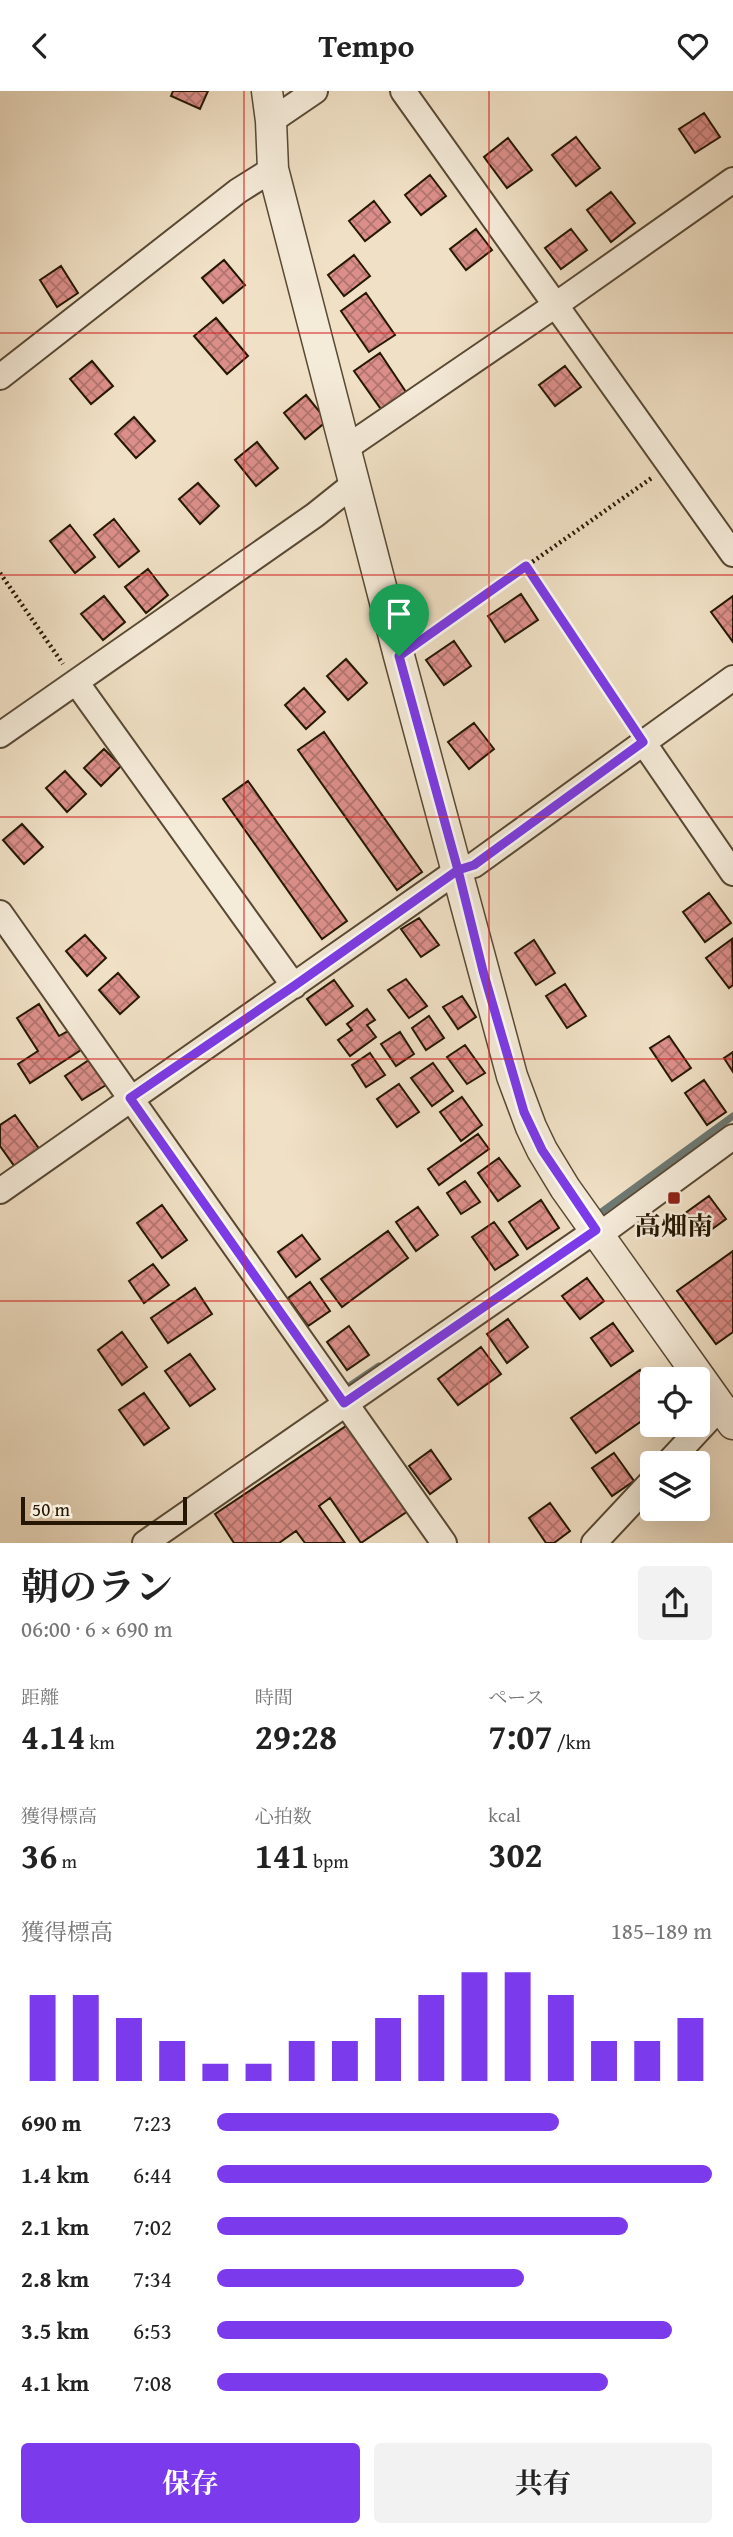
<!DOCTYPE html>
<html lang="ja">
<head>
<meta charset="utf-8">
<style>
	body { margin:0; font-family:"Gentium Book Plus","Noto Serif JP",serif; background:#f2f2f2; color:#222; height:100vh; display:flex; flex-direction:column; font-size:26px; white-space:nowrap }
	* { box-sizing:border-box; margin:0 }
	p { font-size:23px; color:#767676 }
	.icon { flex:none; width:38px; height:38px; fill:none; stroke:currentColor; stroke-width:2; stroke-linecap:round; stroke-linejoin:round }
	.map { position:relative; height:1452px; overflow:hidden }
	.drawer { display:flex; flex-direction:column; background:#fff; flex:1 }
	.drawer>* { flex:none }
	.buttons { position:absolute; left:640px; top:1276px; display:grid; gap:14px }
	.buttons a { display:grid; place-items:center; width:70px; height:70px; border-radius:7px; background:#fff; box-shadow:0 7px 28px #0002; font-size:35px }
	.scale { position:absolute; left:21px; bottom:18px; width:166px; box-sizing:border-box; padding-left:7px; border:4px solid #251703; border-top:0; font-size:19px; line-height:24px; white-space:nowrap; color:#251703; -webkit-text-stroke:5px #f5ebd9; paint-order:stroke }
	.pin { position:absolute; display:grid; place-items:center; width:60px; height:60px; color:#fff; margin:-72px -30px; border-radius:50% 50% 50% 0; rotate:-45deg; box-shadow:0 0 7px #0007 }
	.pin .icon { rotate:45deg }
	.round { display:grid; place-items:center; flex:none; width:74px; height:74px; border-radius:7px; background:#f2f2f2 }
	.summary { display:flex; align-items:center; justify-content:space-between; height:119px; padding:0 21px }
	h1 { font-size:38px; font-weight:700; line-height:52px }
	.metrics { display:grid; grid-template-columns:repeat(3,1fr); gap:10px; height:119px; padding:7px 21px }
	.metrics div { display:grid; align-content:center }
	.metrics b { font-size:35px; font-weight:700 }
	.metrics small { font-size:19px; font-weight:400 }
	.metrics p { font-size:19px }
	.chart { height:196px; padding:14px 21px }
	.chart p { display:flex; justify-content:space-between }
	.chart svg { width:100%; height:126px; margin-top:7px; stroke:#7c3aed; stroke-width:6 }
	.cta { display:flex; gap:14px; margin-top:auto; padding:14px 21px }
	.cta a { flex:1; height:80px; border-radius:7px; background:#7c3aed; color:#fff; font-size:28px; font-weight:700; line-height:80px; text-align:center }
	.cta a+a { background:#f2f2f2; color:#222 }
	ul { padding:0 21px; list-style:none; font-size:23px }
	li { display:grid; grid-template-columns:112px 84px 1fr; align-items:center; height:52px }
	li i { height:18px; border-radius:9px; background:#7c3aed }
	header { display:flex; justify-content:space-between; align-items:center; height:91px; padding:0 21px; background:#fff; font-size:32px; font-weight:700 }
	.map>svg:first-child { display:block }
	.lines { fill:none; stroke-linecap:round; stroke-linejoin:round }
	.stream { stroke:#6e7973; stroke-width:7 }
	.building { fill:url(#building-cross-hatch); stroke:#251703; stroke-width:2 }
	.minor-casing { stroke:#584934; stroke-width:28 }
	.tertiary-casing { stroke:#584934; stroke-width:33 }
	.path { stroke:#251703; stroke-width:4.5; stroke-dasharray:2 3.5; stroke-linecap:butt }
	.minor { stroke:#f5ebd9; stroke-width:24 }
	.tertiary { stroke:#f5ebd9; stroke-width:30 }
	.route-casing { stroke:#fff; stroke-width:14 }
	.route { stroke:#7c3aed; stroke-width:9 }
	.grid { fill:none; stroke:#d62828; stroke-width:2; stroke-opacity:0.55 }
	.poi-dot { fill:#8f2418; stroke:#f5ebd9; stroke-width:2.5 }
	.labels { text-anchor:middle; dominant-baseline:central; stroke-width:5; stroke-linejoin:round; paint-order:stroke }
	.poi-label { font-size:26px; font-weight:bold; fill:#251703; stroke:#f5ebd9 }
</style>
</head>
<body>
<header><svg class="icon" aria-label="back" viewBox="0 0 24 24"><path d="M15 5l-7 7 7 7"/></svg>Tempo<svg class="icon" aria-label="heart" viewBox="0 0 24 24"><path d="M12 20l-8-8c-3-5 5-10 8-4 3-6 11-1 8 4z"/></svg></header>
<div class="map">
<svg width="733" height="1452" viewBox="0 0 733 1452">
	<defs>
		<pattern id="building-cross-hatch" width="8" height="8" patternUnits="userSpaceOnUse" patternTransform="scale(1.75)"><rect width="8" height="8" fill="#dc8f8a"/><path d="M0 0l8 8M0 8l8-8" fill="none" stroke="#b2746f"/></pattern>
	</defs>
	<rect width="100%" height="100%" fill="#f0e0c5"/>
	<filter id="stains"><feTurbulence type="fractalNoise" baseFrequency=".00286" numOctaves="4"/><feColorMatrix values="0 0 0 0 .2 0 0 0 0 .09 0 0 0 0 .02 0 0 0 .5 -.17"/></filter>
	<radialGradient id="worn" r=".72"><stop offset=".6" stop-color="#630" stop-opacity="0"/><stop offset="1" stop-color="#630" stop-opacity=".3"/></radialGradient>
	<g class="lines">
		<path class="stream" d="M593,1127l140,-102
			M348,1296l31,-21"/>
	</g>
	<path class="building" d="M173,0h35l-8,18 -29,-13z
		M704,22l16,24 -25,16 -16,-24z
		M576,46l24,31 -24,18 -24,-31z
		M508,47l24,32 -25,18 -23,-31z
		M430,84l16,21 -25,19 -16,-20z
		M611,101l24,31 -24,19 -24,-32z
		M374,110l16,21 -25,19 -16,-20z
		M476,138l16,21 -26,20 -16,-21z
		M571,138l16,21 -26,19 -16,-21z
		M354,164l16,21 -26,20 -16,-21z
		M224,169l21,25 -22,18 -21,-25z
		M61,175l17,27 -21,14 -17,-27z
		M366,202l29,42 -26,17 -28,-41z
		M216,227l32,38 -21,18 -33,-38z
		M380,262l28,42 -25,17 -29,-41z
		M92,270l21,25 -22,18 -21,-25z
		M565,275l16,21 -26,19 -16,-21z
		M306,304l21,26 -22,18 -21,-26z
		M134,326l21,24 -19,17 -21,-24z
		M257,351l21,26 -22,18 -21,-26z
		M198,392l21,23 -19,18 -21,-25z
		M114,428l25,32 -20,16 -25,-32z
		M70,434l25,32 -20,16 -25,-32z
		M148,478l20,26 -22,18 -21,-26z
		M521,503l17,26 -33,22 -17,-26z
		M104,505l21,26 -22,18 -22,-26z
		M733,505v46l-22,-30z
		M454,550l17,25 -27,19 -18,-25z
		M346,568l21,24 -19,17 -21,-24z
		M304,597l21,24 -19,17 -21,-24z
		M474,632l20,26 -25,20 -21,-27z
		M324,641l98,140 -25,18 -99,-140z
		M104,658l17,17 -20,20 -17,-18z
		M65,680l21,23 -19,18 -21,-24z
		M248,690l99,140 -25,18 -99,-140z
		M22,733l21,23 -19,17 -21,-24z
		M709,802l22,30 -26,19 -22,-30z
		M419,827l20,27 -18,12 -20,-28z
		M85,844l21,23 -19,18 -21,-25z
		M732,848l1,46 -4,3 -23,-30z
		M534,849l21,33 -19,12 -21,-32z
		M118,882l21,24 -19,17 -21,-24z
		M406,888l21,27 -18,12 -21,-28z
		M334,889l19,26 -27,19 -19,-26z
		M565,893l21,32 -19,12 -21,-32z
		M462,905l14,21 -18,12 -15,-22z
		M39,913l20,32 9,-5 13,19 -51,33 -12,-19 20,-13 -21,-33z
		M367,918l8,11 -8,5 9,12 -26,19 -12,-16 14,-10 -5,-6z
		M429,925l15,22 -18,12 -14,-22z
		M400,941l14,22 -18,12 -15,-22z
		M669,945l22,32 -19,13 -22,-33z
		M465,954l20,28 -18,11 -20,-27z
		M733,961v20l-9,-14z
		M370,962l15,22 -19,12 -14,-22z
		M89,969l17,25 -24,15 -17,-24z
		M433,972l20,28 -21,15 -21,-28z
		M704,989l22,32 -19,13 -22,-32z
		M399,993l20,28 -22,15 -20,-28z
		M462,1006l20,28 -21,16 -21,-29z
		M15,1024l25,35 -25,17 -15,-21v-21z
		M478,1043l11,15 -50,36 -11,-16z
		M499,1067l21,28 -22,15 -20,-28z
		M465,1090l15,21 -19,12 -14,-21z
		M709,1105l17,23 -25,18 -17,-23z
		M541,1109l18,28 -32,21 -18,-27z
		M162,1114l25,35 -25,18 -25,-35z
		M418,1116l20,28 -22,16 -20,-29z
		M494,1131l24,33 -23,15 -23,-33z
		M388,1140l20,27 -66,49 -21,-28z
		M302,1144l18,24 -24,18 -18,-25z
		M733,1160v81l-17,12 -39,-53z
		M153,1173l16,21 -25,18 -15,-22z
		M587,1187l17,23 -24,18 -18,-23z
		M310,1191l20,29 -22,15 -20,-28z
		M195,1197l17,26 -44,29 -17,-25z
		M508,1228l20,28 -21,16 -20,-29z
		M613,1232l20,28 -22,15 -20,-28z
		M349,1235l20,29 -22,15 -20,-28z
		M122,1241l25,35 -25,18 -24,-35z
		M481,1256l20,27 -43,31 -20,-26z
		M190,1263l25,35 -25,17 -25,-35z
		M640,1279l13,18v25l-57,40 -25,-35z
		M144,1302l25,35 -25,17 -25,-35z
		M352,1331l59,87 -50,34 -31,-45 -11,8 26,37h-40l-9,-12 -17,12h-45l-19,-29z
		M431,1359l20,29 -21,15 -21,-28z
		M614,1362l20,28 -22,15 -20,-28z
		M550,1412l20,28 -16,12h-8l-17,-25z"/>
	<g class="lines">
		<g class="minor-casing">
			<path id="minor" d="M403,0l330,463
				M271,30l44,-30
				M0,286l238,-186 35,-22
				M346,357l211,-144 176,-124
				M76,591l218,304
				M0,644l315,-220 40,-32
				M643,651l90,131
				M0,822l444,630
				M0,1100l458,-321 16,-5 259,-187
				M599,1144l134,-98
				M668,1372l53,-57
				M145,1452l451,-313
				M594,1452l59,-63"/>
		</g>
		<g class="tertiary-casing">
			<path id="tertiary" d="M267,0l4,30 2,48 126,487 113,420 19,51 11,23 23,38 168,236"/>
		</g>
		<path class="path" d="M526,475l106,160
			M0,482l63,91
			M420,550l233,-164"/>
		<use href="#minor" class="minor"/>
		<use href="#tertiary" class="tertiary"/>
	</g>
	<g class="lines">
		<g class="route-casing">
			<path id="route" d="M399,565l59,214 -164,116 -164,112 214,305 252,-173 -54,-80 -18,-38 -41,-141 -25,-101 16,-5 169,-123 -117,-176 -127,90"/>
		</g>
		<use href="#route" class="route"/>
	</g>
	<path class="grid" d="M244,0v1452M489,0v1452M0,242h733M0,484h733M0,726h733M0,968h733M0,1210h733"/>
	<rect class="poi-dot" x="667" y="1100" width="14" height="14" rx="3.5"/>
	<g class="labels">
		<g class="poi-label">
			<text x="674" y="1134">高畑南</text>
		</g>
	</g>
	<rect width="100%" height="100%" filter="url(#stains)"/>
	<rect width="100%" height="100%" fill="url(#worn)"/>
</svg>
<div class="buttons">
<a><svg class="icon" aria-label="locate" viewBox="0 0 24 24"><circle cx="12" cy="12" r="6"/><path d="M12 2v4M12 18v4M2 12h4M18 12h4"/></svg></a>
<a><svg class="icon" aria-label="layers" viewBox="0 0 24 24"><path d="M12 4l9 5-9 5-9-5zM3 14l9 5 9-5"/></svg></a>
</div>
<div class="scale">50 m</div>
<div class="pin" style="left:399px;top:565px;background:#1e9e55"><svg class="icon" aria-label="arrive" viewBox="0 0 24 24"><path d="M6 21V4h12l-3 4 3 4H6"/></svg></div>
</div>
<section class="drawer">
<div class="summary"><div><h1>朝のラン</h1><p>06:00 · 6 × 690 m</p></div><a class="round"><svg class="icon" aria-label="share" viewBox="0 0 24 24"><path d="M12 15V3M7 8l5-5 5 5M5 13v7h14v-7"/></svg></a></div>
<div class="metrics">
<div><p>距離</p><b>4.14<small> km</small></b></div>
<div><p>時間</p><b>29:28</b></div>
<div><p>ペース</p><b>7:07<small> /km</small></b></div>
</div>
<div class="metrics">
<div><p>獲得標高</p><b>36<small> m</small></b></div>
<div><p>心拍数</p><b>141<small> bpm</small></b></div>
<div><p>kcal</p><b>302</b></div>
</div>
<div class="chart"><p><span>獲得標高</span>185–189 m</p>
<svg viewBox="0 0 160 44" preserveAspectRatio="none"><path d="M5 44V14M15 44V14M25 44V22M35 44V30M45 44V38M55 44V38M65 44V30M75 44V30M85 44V22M95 44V14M105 44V6M115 44V6M125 44V14M135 44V30M145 44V30M155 44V22"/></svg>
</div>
<ul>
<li><b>690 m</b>7:23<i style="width:69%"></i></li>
<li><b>1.4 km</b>6:44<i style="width:100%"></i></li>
<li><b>2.1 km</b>7:02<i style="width:83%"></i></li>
<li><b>2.8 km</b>7:34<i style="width:62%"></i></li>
<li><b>3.5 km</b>6:53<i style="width:92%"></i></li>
<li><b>4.1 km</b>7:08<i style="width:79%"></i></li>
</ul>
<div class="cta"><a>保存</a><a>共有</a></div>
</section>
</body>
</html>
